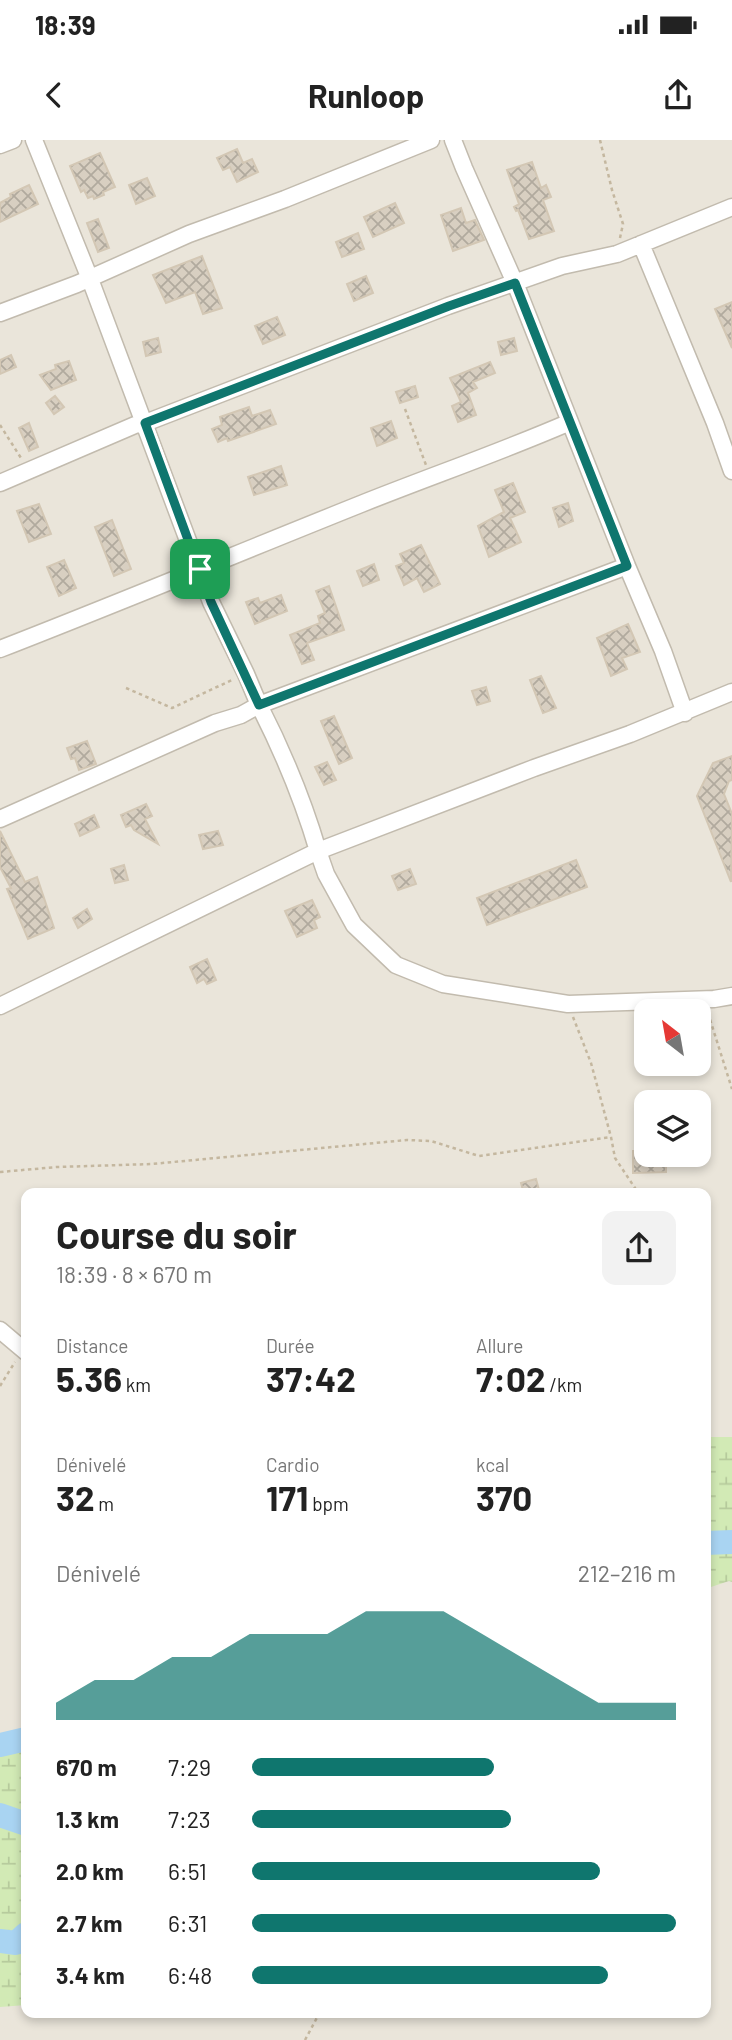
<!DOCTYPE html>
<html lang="fr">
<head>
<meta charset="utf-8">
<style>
	body { margin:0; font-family:Barlow,sans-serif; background:#f2f2f2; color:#222; height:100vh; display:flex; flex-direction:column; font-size:26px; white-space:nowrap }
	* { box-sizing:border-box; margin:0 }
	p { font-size:23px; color:#767676 }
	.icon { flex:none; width:38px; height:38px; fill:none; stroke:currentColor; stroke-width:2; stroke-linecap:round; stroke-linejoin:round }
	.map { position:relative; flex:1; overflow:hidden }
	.sheet { position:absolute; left:21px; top:1048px; width:690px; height:830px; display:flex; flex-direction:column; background:#fff; border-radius:14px; box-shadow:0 4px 10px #0003 }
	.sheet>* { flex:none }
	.needle { width:46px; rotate:329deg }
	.tools { position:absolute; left:634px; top:859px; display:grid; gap:14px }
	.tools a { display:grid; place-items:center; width:77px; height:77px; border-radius:14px; background:#fff; box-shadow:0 4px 10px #0003; font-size:35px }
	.pin { position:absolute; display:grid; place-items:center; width:60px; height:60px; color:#fff; margin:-30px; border-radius:14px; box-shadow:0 4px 10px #0006 }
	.round { display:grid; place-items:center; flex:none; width:74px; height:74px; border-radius:14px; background:#f2f2f2 }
	.headline { display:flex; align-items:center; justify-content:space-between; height:119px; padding:0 35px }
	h1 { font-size:38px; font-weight:700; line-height:52px }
	.stats { display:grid; grid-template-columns:repeat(3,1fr); gap:10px; height:119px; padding:7px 35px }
	.stats div { display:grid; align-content:center }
	.stats b { font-size:35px; font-weight:700 }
	.stats small { font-size:19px; font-weight:400 }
	.stats p { font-size:19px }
	.chart { height:196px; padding:14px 35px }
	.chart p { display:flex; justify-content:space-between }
	.chart svg { width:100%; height:126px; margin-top:7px; fill:#0f766e; opacity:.7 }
	ul { padding:0 35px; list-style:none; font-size:23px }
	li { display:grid; grid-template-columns:112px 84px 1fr; align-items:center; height:52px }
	li i { height:18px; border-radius:9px; background:#0f766e }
	.status { display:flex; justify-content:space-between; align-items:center; height:49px; padding:0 35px; background:#fff; direction:ltr }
	.status svg { height:19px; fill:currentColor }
	header { display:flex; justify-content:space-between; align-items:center; height:91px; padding:0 35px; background:#fff; font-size:32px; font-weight:700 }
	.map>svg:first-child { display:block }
	.residential { fill:#eae5da; fill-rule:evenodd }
	.wetland { fill:url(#wetland-marsh) }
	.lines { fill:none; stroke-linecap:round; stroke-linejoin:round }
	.river { stroke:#a9d4f2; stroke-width:24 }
	.building { fill:url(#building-cross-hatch); stroke:#d3c7b4; stroke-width:2 }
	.street-casing { stroke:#c2bbae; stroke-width:19 }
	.path { stroke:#c4b79f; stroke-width:2.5; stroke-dasharray:3.5 3.5; stroke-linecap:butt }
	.street { stroke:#fff; stroke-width:16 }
	.route-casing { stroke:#fff; stroke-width:14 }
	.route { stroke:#0f766e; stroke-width:9 }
</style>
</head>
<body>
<div class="status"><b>18:39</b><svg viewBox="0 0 49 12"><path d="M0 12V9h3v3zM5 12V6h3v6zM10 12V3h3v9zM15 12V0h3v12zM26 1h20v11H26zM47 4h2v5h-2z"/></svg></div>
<header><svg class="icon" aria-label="back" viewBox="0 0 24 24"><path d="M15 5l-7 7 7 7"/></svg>Runloop<svg class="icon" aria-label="share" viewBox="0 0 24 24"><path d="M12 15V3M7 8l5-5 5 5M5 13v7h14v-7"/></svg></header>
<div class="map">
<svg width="732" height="1900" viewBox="0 0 732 1900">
	<defs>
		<pattern id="wetland-marsh" width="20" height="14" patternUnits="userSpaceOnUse" patternTransform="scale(1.75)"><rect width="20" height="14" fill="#d2eab5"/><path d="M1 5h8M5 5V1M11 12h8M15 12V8" fill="none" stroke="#b6ca9c"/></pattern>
		<pattern id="building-cross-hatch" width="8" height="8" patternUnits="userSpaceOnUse" patternTransform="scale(1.75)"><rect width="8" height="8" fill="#d8cfc1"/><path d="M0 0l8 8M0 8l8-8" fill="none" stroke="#b1aa9e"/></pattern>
	</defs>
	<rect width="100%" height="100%" fill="#f6f3ec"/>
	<path class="residential" d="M0,0h732v1900h-732zM646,872h52v52h-52zM646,962h52v53h-52zM26,1054h679v818h-679z"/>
	<path class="wetland" d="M705,1297h27v145l-3,-1 -24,8z
		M26,1586v279l-26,2v-269z"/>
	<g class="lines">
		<path class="river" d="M705,1403l27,-1
			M0,1605l26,-6
			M0,1675l26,9
			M0,1801l16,2 10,-9"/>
	</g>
	<path class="building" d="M237,9l6,14 9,-4 6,13 -21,10 -7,-15 -7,3 -6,-12z
		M100,13l15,34 -12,5 1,3 -10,4 -1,-3 -5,2 -4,-8 -3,2 -11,-26z
		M532,22l9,26 5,-3 5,12 -8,3 11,31 -25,8 -11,-29 -2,1 -2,-4 5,-3 -12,-34z
		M147,38l8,18 -19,8 -7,-19z
		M29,45l9,19 -38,18v-19l11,-6 -1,-3z
		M395,63l9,20 -31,14 -9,-20z
		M461,68l5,15 9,-3 9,20 -31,11 -12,-36z
		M98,79l11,29 -11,4 -11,-29z
		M358,93l6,16 -22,8 -6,-15z
		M202,116l20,52 -19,6 -8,-22 -29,11 -13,-28z
		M366,136l7,17 -19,8 -7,-17z
		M732,162v46l-17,-39z
		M277,177l8,18 -22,9 -8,-18z
		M158,198l3,14 -15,4 -3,-14z
		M514,198l3,13 -16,4 -3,-13z
		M11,215l5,12 -16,7v-14z
		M69,221l7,19 -25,10 -11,-15 16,-6 -1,-4z
		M490,222l5,11 -22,9 4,6 -9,5 8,22 -18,7 -6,-16 9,-4 -11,-24z
		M415,246l3,11 -18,6 -4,-11z
		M55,256l9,11 -10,7 -8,-11z
		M249,267l3,9 18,-6 6,14 -48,17 -1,-3 -9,4 -6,-13 10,-4 -2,-8z
		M391,281l6,17 -20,8 -6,-18z
		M29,283l9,24 -9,4 -10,-23z
		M281,326l6,19 -33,10 -6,-18z
		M513,343l12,29 -15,6 11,24 -32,15 -11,-31 26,-14 -9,-22z
		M568,363l5,18 -14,6 -6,-19z
		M39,364l12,30 -22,8 -12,-31z
		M112,380l19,49 -17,7 -19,-49z
		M421,405l19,39 -16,8 -7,-14 -13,7 -8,-19 8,-3 -4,-9z
		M64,420l12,28 -17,8 -12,-29z
		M374,424l5,16 -16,6 -6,-15z
		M329,446l15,44 -37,13 7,17 -12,4 -12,-29 30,-12 -2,-7 7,-3 -9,-22z
		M281,455l6,16 -32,13 -9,-22 12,-4 2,5z
		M628,484l12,28 -18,6 5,11 -16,7 -14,-38z
		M541,536l15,32 -13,5 -13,-33z
		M486,547l4,14 -13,4 -5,-14z
		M334,576l18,42 -13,6 -18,-43z
		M87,601l9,23 -17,6 -4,-12 -4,1 -4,-11z
		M732,616v24l-3,1 -5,13 8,20 -1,68 -34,-86 16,-33z
		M327,622l9,18 -12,5 -9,-18z
		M146,664l6,12 -7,3 13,25 -24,-14 -3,-5 -5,2 -5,-12z
		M94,675l5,12 -19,9 -5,-12z
		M0,691l25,51 12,-5 17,51 -26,11 -21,-50 4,-1 -11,-21z
		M218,691l5,14 -20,4 -4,-14z
		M576,720l11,27 -100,38 -10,-27z
		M124,725l4,15 -13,3 -4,-14z
		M410,729l6,15 -18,6 -6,-14z
		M312,760l8,17 -6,3 3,8 -20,9 -12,-26z
		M87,769l5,10 -14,9 -5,-10z
		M207,819l9,21 -9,4 -3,-5 -7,4 -7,-16z
		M633,1011h13v4h20v17l-33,1z
		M536,1039l3,11 -15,4 -3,-11z"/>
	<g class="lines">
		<g class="street-casing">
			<path id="street" d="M453,0l11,28 51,115 112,283 36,85 22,62
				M0,5l13,-5
				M641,104l74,179 17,48
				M0,173l77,-29 112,-50 96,-35 146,-59
				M0,343l135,-58 10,-2 303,-117 114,-40 55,-12 115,-47
				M627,426l-368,139c24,47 44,95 59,146l216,-83 96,-34 102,-42
				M0,509c121,-47 241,-97 361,-145 70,-28 140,-52 209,-82
				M0,679l215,-96 26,-8 18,-10 -13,-31 -35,-72 -121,-323 -56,-139
				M0,866l318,-155 8,23 28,51 42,40 47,19 125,20 146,-5 18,-3
				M0,1190l26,22"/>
		</g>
		<path class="path" d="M600,0l12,50 11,34 -3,14
			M405,269l21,56
			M0,285l21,33
			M126,548l46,20 62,-29
			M708,873l24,76
			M573,877l18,46 20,74 4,21 24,36
			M0,1032l57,-5 95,-3 255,-24 24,1 48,15 132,-19
			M0,1246l15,-24
			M305,1900l15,-28"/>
		<use href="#street" class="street"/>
	</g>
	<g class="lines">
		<g class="route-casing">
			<path id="route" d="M515,143l112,283 -368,139 -48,-103 -66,-179 304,-117z"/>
		</g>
		<use href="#route" class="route"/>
	</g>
</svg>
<div class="tools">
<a><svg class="needle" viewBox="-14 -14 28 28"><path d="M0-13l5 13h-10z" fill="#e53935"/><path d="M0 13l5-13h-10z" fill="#767676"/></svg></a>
<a><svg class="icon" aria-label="layers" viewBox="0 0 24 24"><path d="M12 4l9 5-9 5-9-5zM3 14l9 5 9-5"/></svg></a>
</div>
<div class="pin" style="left:200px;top:429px;background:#1e9e55"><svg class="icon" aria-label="arrive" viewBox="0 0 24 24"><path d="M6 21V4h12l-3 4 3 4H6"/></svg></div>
<section class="sheet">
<div class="headline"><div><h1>Course du soir</h1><p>18:39 · 8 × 670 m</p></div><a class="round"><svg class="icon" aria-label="share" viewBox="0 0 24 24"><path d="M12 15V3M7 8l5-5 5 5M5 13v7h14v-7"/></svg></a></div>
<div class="stats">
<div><p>Distance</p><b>5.36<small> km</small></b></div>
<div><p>Durée</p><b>37:42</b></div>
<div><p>Allure</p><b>7:02<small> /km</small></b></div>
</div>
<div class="stats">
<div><p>Dénivelé</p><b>32<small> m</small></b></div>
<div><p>Cardio</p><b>171<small> bpm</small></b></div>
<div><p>kcal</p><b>370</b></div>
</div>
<div class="chart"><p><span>Dénivelé</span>212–216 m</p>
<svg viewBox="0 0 160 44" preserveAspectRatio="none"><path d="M0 44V38L10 30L20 30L30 22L40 22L50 14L60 14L70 14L80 6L90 6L100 6L110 14L120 22L130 30L140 38L150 38L160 38V44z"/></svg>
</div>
<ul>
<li><b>670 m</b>7:29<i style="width:57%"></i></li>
<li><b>1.3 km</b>7:23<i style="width:61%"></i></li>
<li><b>2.0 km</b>6:51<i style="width:82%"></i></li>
<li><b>2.7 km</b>6:31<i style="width:100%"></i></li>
<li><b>3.4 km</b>6:48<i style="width:84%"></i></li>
</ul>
</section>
</div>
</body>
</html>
